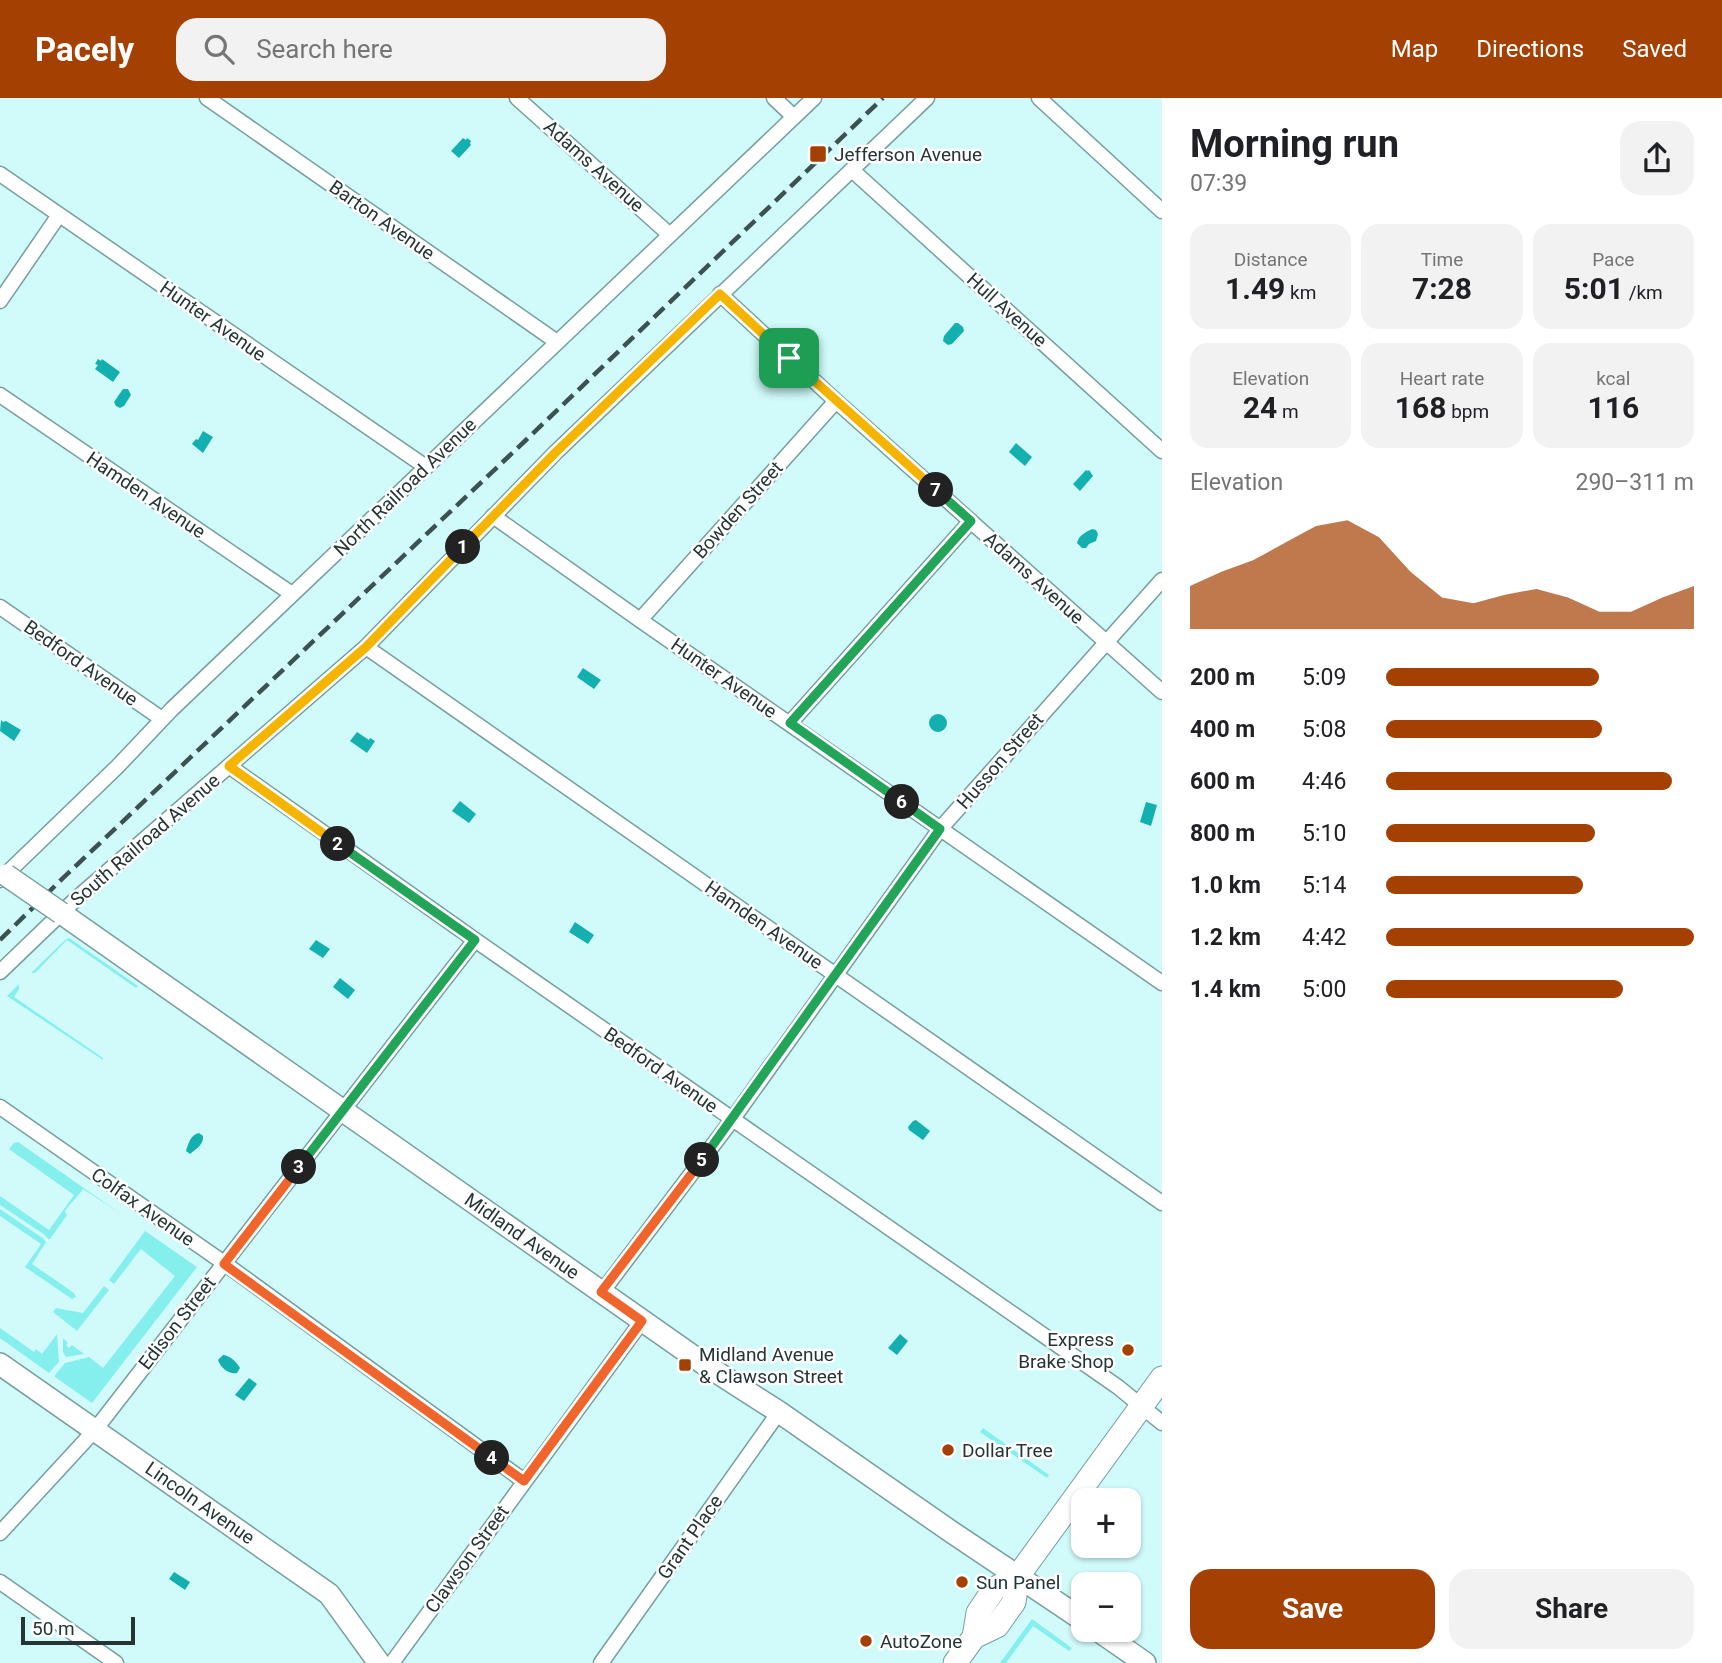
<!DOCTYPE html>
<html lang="en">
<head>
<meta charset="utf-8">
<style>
	body { margin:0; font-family:Roboto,sans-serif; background:#f2f2f2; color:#202124; height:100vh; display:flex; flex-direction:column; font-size:26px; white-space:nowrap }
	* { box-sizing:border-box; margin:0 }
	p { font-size:23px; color:#757577 }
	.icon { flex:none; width:38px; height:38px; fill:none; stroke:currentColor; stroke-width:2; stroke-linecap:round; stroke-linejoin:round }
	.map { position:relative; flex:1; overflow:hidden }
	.side { display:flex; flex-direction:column; background:#fff; width:560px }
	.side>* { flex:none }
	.buttons { position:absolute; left:1071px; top:1390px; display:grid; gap:14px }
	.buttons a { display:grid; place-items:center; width:70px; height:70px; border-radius:14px; background:#fff; box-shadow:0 2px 5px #0004; font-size:35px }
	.scale { position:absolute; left:21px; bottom:18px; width:114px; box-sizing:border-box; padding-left:7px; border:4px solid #243535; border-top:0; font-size:19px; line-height:24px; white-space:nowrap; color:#243535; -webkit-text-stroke:5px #fff; paint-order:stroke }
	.pin { position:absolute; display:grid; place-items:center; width:60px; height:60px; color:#fff; margin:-30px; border-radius:14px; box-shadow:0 4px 10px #0006 }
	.km { position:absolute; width:35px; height:35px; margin:-18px; border-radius:50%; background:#222; color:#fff; font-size:19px; line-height:35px; text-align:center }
	.round { display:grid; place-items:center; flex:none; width:74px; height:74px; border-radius:21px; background:#f2f2f2 }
	.head { display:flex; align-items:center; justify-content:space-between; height:119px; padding:0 28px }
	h1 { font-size:38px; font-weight:700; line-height:52px }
	.metrics { display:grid; grid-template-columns:repeat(3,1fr); gap:10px; height:119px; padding:7px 28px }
	.metrics div { display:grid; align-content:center; border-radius:18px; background:#f2f2f2; text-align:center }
	.metrics b { font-size:30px; font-weight:700 }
	.metrics small { font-size:19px; font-weight:400 }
	.metrics p { font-size:19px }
	.chart { height:196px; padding:14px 28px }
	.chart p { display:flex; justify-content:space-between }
	.chart svg { width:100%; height:126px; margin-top:7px; fill:#a44102; opacity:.7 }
	.button { display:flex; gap:14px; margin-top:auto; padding:14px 28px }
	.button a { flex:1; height:80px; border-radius:21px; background:#a44102; color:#fff; font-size:28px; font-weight:700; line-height:80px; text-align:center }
	.button a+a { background:#f2f2f2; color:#202124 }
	ul { padding:0 28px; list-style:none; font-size:23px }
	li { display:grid; grid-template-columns:112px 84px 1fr; align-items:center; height:52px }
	li i { height:18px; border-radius:9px; background:#a44102 }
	header { display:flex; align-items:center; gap:42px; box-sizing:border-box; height:98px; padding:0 35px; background:#a44102; color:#fff }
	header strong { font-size:33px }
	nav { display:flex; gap:38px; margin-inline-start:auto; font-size:24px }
	.search { width:490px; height:63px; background:#f2f2f2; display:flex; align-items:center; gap:18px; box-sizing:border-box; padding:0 24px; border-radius:21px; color:#757577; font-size:26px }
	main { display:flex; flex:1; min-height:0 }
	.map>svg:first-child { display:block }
	.green { fill:#85efee }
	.water { fill:#14afaf }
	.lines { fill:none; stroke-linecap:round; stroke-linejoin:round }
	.street-casing { stroke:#769e9d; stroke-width:17 }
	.secondary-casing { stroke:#769e9d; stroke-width:24 }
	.primary-casing { stroke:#769e9d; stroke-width:25 }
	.street { stroke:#fff; stroke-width:14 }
	.secondary { stroke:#fff; stroke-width:21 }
	.primary { stroke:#fff; stroke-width:23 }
	.rail { stroke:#3c5151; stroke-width:4.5; stroke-dasharray:14 7; stroke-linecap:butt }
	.secondary-bridge-casing { stroke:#769e9d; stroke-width:24; stroke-linecap:butt }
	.secondary-bridge { stroke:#fff; stroke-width:21 }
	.split-1-casing { stroke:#fff; stroke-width:14 }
	.split-2-casing { stroke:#fff; stroke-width:14 }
	.split-3-casing { stroke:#fff; stroke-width:14 }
	.split-4-casing { stroke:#fff; stroke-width:14 }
	.split-5-casing { stroke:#fff; stroke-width:14 }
	.split-6-casing { stroke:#fff; stroke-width:14 }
	.split-7-casing { stroke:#fff; stroke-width:14 }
	.split-8-casing { stroke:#fff; stroke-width:14 }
	.split-1 { stroke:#f5b400; stroke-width:9 }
	.split-2 { stroke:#f5b400; stroke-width:9 }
	.split-3 { stroke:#22a559; stroke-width:9 }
	.split-4 { stroke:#f0652b; stroke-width:9 }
	.split-5 { stroke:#f0652b; stroke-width:9 }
	.split-6 { stroke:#22a559; stroke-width:9 }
	.split-7 { stroke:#22a559; stroke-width:9 }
	.split-8 { stroke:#f5b400; stroke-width:9 }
	.poi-dot { fill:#a44102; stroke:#fff; stroke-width:2.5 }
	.labels { text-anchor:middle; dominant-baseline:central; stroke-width:5; stroke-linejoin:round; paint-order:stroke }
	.poi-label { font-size:19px; fill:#243535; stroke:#fff; text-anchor:start }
	.street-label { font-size:19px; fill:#243535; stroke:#fff }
</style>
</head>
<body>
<header>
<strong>Pacely</strong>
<div class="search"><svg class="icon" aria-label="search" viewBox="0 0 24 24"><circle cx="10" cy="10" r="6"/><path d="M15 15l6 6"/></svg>Search here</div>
<nav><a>Map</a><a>Directions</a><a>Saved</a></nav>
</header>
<main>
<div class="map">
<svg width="1162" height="1565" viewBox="0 0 1162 1565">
	<rect width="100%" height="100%" fill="#d0fbfa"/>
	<path class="green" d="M69,840l3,2 66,46 -2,2 -69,-48 -32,33h-4l34,-33z
		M19,886v5l-5,8 89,61v2l-96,-64z
		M18,1044l103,72 -38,-25c-6,9 -13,14 -18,22l2,4 -17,24h-2l-3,-4 -45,-30v-9l49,34 25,-35 -65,-46 5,-6z
		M0,1111l44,30 2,3 -14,22 42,29 2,4 -4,2 -47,-32 16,-23 -41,-28z
		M145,1133l52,36 -105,136 -37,-26v-2l10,-12 24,-6 14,11 72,-92 -34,-27 -27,35 -5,-4z
		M104,1188l5,4 -32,41 -24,-19 3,-4 27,5z
		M0,1230l34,24 2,-3 6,5 15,-20 2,28 -10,11 -49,-35z
		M63,1240l5,5 -2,2 3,3 3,-3 12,9 -18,3 -3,-5z
		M983,1330l66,47 -2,3 -67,-46z
		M1032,1521l40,29 -3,3 -36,-25 -27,37h-6z"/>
	<path class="water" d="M463,40l3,2 1,-2 4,3 -1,2 1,2 -12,13 -8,-7z
		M955,225h3l5,4 1,4 -12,13 -4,1 -5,-4 1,-5z
		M98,261l3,2 1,-2 18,13 -7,10 -18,-13 3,-4 -3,-1z
		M123,291h5l3,6 -7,11 -4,2 -4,-2 -2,-4z
		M203,333l10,6 -10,16 -11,-9 4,-5 2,1z
		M1016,345l16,14 -7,9 -16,-14z
		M1086,372l2,1 1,-1 4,6 -13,15 -7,-7z
		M1092,431l4,1 2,4 -2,7 -7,3 -3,4h-4l-5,-5c2,-8 9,-11 15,-14z
		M583,570l18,12 -7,9 -17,-12z
		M929 625a9 9 0 1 1 18 0a9 9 0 1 1-18 0Z
		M1,622l2,2 3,-1 15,9 -7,11 -14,-10z
		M357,634l12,8 1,-2 5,3 -8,12 -17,-12z
		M460,703l16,13 -7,9 -17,-12z
		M1146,704l11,3 -6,21 -11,-4z
		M575,824l19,13 -6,9 -19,-12z
		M316,842l14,9 -7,9 -14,-9z
		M340,880l15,12 -7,9 -15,-12z
		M916,1022l14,11 -7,9 -14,-10 -1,-3 5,-6z
		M199,1035l4,3c1,9 -8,14 -13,18l-4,-3c2,-6 4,-16 13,-18z
		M900,1236l8,7 -11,14 -9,-7z
		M223,1257c6,0 14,7 17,13l-3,5c-8,2 -17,-6 -19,-13z
		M249,1280l8,6 -13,17 -9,-6z
		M174,1474l16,10 -5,8 -16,-11z"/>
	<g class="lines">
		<g class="street-casing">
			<path id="street" d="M207,0l350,244
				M517,0l153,137
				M774,0l20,19
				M1039,0l123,113
				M852,72l310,281
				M0,76l426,293
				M720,196l116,107 326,291
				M0,203l59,-86
				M0,297l292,199
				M493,418l147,104 522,363
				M0,509l162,112
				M640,522l196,-219
				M366,549l796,556
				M790,625l181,-202
				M229,668l246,174 643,447 44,36
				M0,782l117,-113 55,-58 642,-611
				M0,874l77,-74 289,-251 190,-195 371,-354
				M0,1009l224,156 300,218
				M602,1194l130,-172 208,-291 222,-249
				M0,1435l95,-103 380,-490
				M0,1484l116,81
				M392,1565l250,-342
				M601,1565l178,-251"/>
		</g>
		<g class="secondary-casing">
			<path id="secondary" d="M61,815l646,453 72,46 174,121 130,87
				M0,1266l329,230 50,69
				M1096,1531l49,34"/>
		</g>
		<g class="primary-casing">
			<path id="primary" d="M974,1539l23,-11 17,-24 4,-26
				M955,1565l19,-26 4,-24 16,-24 24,-13 144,-198"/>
		</g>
		<use href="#street" class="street"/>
		<use href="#secondary" class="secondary"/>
		<use href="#primary" class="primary"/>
		<path class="rail" d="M0,842l63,-62 463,-438 357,-342"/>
		<g class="secondary-bridge-casing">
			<path id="secondary-bridge" d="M6,777l55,38"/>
		</g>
		<use href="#secondary-bridge" class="secondary-bridge"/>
	</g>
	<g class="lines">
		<g class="split-1-casing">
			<path id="split-1" d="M463,449l93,-95 164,-158 69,64"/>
		</g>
		<g class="split-2-casing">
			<path id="split-2" d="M338,746l-109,-78 137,-119 97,-100"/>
		</g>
		<g class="split-3-casing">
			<path id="split-3" d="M299,1069l176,-227 -137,-96"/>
		</g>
		<g class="split-4-casing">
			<path id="split-4" d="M299,1069l-75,97 268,194"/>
		</g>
		<g class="split-5-casing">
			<path id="split-5" d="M492,1360l32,23 118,-160 -41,-29 101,-132"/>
		</g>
		<g class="split-6-casing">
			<path id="split-6" d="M702,1062l238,-331 -38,-27"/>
		</g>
		<g class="split-7-casing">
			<path id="split-7" d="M902,704l-112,-79 181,-202 -35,-31"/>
		</g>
		<g class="split-8-casing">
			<path id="split-8" d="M789,260l147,132"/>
		</g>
		<use href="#split-1" class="split-1"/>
		<use href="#split-2" class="split-2"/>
		<use href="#split-3" class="split-3"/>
		<use href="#split-4" class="split-4"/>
		<use href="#split-5" class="split-5"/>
		<use href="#split-6" class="split-6"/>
		<use href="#split-7" class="split-7"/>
		<use href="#split-8" class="split-8"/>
	</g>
	<g class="poi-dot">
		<rect x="809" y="47" width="18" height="18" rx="3.5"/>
		<circle cx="1128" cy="1252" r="7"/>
		<rect x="678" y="1260" width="14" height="14" rx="3.5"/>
		<circle cx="948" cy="1352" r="7"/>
		<circle cx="962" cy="1484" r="7"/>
		<circle cx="866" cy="1543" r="7"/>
	</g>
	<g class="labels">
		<g class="poi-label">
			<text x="834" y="56">Jefferson Avenue</text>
			<text x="1114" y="1241" text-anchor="end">Express<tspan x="1114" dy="22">Brake Shop</tspan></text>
			<text x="699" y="1256">Midland Avenue<tspan x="699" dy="22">&amp; Clawson Street</tspan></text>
			<text x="962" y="1352">Dollar Tree</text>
			<text x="976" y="1484">Sun Panel</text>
			<text x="880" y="1543">AutoZone</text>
		</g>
		<g class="street-label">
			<text transform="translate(594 68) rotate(42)">Adams Avenue</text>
			<text transform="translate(382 122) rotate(35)">Barton Avenue</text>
			<text transform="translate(1007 212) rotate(42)">Hull Avenue</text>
			<text transform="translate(213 223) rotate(35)">Hunter Avenue</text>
			<text transform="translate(405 389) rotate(-44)">North Railroad Avenue</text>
			<text transform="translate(146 397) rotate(34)">Hamden Avenue</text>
			<text transform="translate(738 412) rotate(-48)">Bowden Street</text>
			<text transform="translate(1034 480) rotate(42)">Adams Avenue</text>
			<text transform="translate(81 565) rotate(35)">Bedford Avenue</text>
			<text transform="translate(724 580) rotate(35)">Hunter Avenue</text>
			<text transform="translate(1000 663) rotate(-49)">Husson Street</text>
			<text transform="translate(145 742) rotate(-41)">South Railroad Avenue</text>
			<text transform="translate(764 827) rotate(35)">Hamden Avenue</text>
			<text transform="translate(661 972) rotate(35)">Bedford Avenue</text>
			<text transform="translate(143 1109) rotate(35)">Colfax Avenue</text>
			<text transform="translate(522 1138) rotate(35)">Midland Avenue</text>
			<text transform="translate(177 1225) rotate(-52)">Edison Street</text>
			<text transform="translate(200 1405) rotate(35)">Lincoln Avenue</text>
			<text transform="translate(690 1439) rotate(-55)">Grant Place</text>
			<text transform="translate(467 1461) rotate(-54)">Clawson Street</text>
		</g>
	</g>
</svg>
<div class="buttons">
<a>+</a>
<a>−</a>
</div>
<div class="scale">50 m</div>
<div class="pin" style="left:789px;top:260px;background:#1e9e55"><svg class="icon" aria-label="arrive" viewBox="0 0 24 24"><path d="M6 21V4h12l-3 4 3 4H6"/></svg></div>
<b class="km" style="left:463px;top:449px">1</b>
<b class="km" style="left:338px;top:746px">2</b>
<b class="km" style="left:299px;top:1069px">3</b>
<b class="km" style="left:492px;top:1360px">4</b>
<b class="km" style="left:702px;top:1062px">5</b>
<b class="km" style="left:902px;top:704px">6</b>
<b class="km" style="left:936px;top:392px">7</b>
</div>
<section class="side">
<div class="head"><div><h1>Morning run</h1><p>07:39</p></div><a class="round"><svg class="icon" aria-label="share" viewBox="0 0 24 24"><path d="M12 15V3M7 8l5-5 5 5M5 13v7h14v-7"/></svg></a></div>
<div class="metrics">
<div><p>Distance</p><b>1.49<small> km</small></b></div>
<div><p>Time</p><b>7:28</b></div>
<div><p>Pace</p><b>5:01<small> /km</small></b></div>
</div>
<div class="metrics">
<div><p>Elevation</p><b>24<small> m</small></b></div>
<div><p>Heart rate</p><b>168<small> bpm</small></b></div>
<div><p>kcal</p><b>116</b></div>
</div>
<div class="chart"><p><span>Elevation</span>290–311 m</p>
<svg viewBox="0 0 160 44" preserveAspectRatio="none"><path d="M0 44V29L10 24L20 20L30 14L40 8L50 6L60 12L70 24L80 33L90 35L100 32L110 30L120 33L130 38L140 38L150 33L160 29V44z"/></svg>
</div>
<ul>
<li><b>200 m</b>5:09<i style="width:69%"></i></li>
<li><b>400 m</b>5:08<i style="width:70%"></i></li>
<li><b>600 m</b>4:46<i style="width:93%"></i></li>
<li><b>800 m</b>5:10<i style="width:68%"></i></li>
<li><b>1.0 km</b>5:14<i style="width:64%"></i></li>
<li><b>1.2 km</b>4:42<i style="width:100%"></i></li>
<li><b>1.4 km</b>5:00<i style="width:77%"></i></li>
</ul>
<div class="button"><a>Save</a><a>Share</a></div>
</section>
</main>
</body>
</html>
